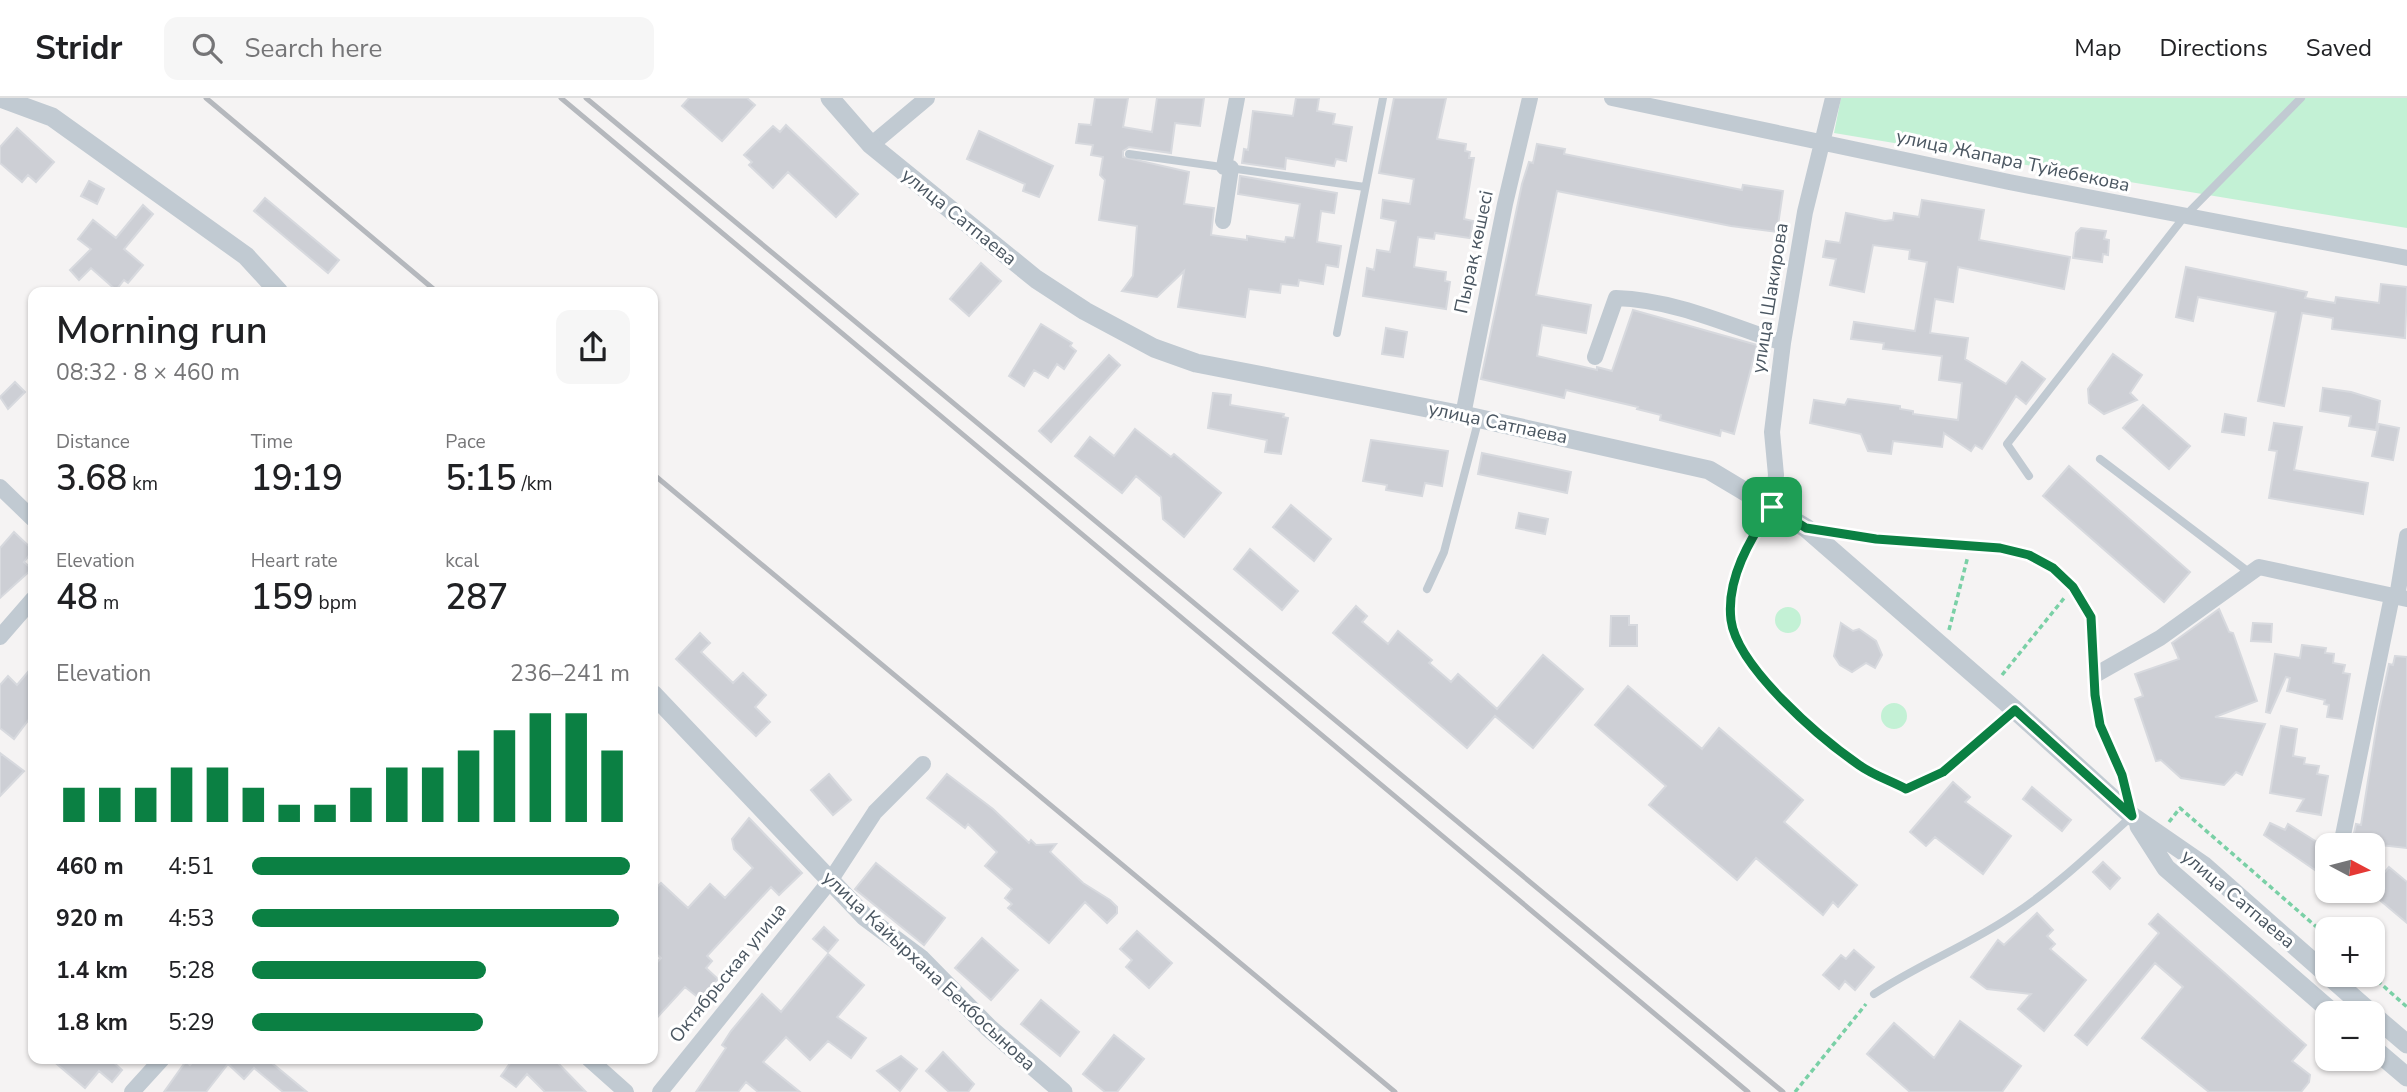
<!DOCTYPE html>
<html lang="en">
<head>
<meta charset="utf-8">
<style>
	body { margin:0; font-family:"Nunito Sans",sans-serif; background:#f6f6f6; color:#202124; height:100vh; display:flex; flex-direction:column; font-size:26px; white-space:nowrap }
	* { box-sizing:border-box; margin:0 }
	p { font-size:23px; color:#757577 }
	.icon { flex:none; width:38px; height:38px; fill:none; stroke:currentColor; stroke-width:2; stroke-linecap:round; stroke-linejoin:round }
	.map { position:relative; flex:1; overflow:hidden }
	.drawer { position:absolute; left:28px; top:189px; width:630px; height:777px; display:flex; flex-direction:column; background:#fff; border-radius:14px; box-shadow:0 2px 5px #0004 }
	.drawer>* { flex:none }
	.needle { width:46px; rotate:97deg }
	.buttons { position:absolute; left:2315px; top:735px; display:grid; gap:14px }
	.buttons a { display:grid; place-items:center; width:70px; height:70px; border-radius:14px; background:#fff; box-shadow:0 2px 5px #0004; font-size:35px }
	.pin { position:absolute; display:grid; place-items:center; width:60px; height:60px; color:#fff; margin:-30px; border-radius:14px; box-shadow:0 4px 10px #0006 }
	.round { display:grid; place-items:center; flex:none; width:74px; height:74px; border-radius:14px; background:#f6f6f6 }
	.summary { display:flex; align-items:center; justify-content:space-between; height:119px; padding:0 28px }
	h1 { font-size:38px; font-weight:600; line-height:52px }
	.figures { display:grid; grid-template-columns:repeat(3,1fr); gap:10px; height:119px; padding:7px 28px }
	.figures div { display:grid; align-content:center }
	.figures b { font-size:35px; font-weight:600 }
	.figures small { font-size:19px; font-weight:400 }
	.figures p { font-size:19px }
	.chart { height:196px; padding:14px 28px }
	.chart p { display:flex; justify-content:space-between }
	.chart svg { width:100%; height:126px; margin-top:7px; stroke:#0b8043; stroke-width:6 }
	ul { padding:0 28px; list-style:none; font-size:23px }
	li { display:grid; grid-template-columns:112px 84px 1fr; align-items:center; height:52px }
	li i { height:18px; border-radius:9px; background:#0b8043 }
	header { display:flex; align-items:center; gap:42px; box-sizing:border-box; height:98px; padding:0 35px; background:#fff; border-bottom:2px solid #e0e0e0 }
	header strong { font-size:33px }
	nav { display:flex; gap:38px; margin-inline-start:auto; font-size:24px }
	.search { width:490px; height:63px; background:#f6f6f6; display:flex; align-items:center; gap:18px; box-sizing:border-box; padding:0 24px; border-radius:14px; color:#757577; font-size:26px }
	.map>svg:first-child { display:block }
	.green { fill:#c3f1d5 }
	.building { fill:#cdcfd5; stroke:#d7d9de; stroke-width:2 }
	.lines { fill:none; stroke-linecap:round; stroke-linejoin:round }
	.path { stroke:#7ad0a6; stroke-width:3.5; stroke-dasharray:5 3.5; stroke-linecap:butt }
	.service { stroke:#c1cad2; stroke-width:8 }
	.minor { stroke:#c1cad2; stroke-width:16 }
	.tertiary { stroke:#c1cad2; stroke-width:19 }
	.rail { stroke:#b5b8bd; stroke-width:5 }
	.route-casing { stroke:#fff; stroke-width:14 }
	.route { stroke:#0b8043; stroke-width:9 }
	.labels { text-anchor:middle; dominant-baseline:central; stroke-width:6; stroke-linejoin:round; paint-order:stroke }
	.street-label { font-size:19px; fill:#4a5661; stroke:#fff }
</style>
</head>
<body>
<header>
<strong>Stridr</strong>
<div class="search"><svg class="icon" aria-label="search" viewBox="0 0 24 24"><circle cx="10" cy="10" r="6"/><path d="M15 15l6 6"/></svg>Search here</div>
<nav><a>Map</a><a>Directions</a><a>Saved</a></nav>
</header>
<div class="map">
<svg width="2407" height="994" viewBox="0 0 2407 994">
	<rect width="100%" height="100%" fill="#f5f3f3"/>
	<path class="green" d="M1841,0h566v130l-573,-95z
		M1775 522a13 13 0 1 1 26 0a13 13 0 1 1-26 0Z
		M1881 618a13 13 0 1 1 26 0a13 13 0 1 1-26 0Z"/>
	<path class="building" d="M689,0h58l8,7 -33,36 -40,-35z
		M1095,0h33l-5,29 29,5 5,-34h47l-4,28 -25,-3 -4,30 -42,-6 -6,4v6l66,15 -5,32 30,4 -3,27 36,5v-4l38,6 1,-5 8,1 6,-34 -62,-10 2,-18 97,17 -3,20 -13,-2 -4,31 24,4 -3,21 -12,-2 -3,19 -24,-4 -1,6 -17,-2 -1,9 -31,-4 -4,28 -67,-10 6,-36 -27,26 -35,-6 11,-15 4,-50 -38,-6 6,-40 -5,-5 3,-18 -12,-2 2,-10 -17,-2 3,-19 12,1z
		M1296,0h23l-2,13 18,3 -2,10 19,3 -6,34 -10,-2 -2,7 -48,-8 -1,11 -43,-6 2,-14 4,1 5,-39 40,5z
		M1394,0h52l-9,41 29,5 -1,7 5,1 -1,6h5l-10,61 9,2 -3,17 -35,-5 -1,6 -16,-2 -4,30 32,5 -1,9 5,1 -4,27 -83,-13 4,-28 7,2 3,-20 13,2 6,-31 -15,-3 2,-18 27,4 4,-25 -35,-6z
		M786,27l72,69 -22,23 -48,-45 -15,16 -24,-23 3,-3 -8,-7 29,-29 7,6z
		M17,30l37,34 -18,20 -8,-7 -6,7 -22,-19v-16z
		M979,33l74,35 -14,31 -16,-6 2,-7 -58,-25z
		M1537,46l28,5 -1,5 178,36 1,-5 40,6 -6,41 -46,-6 -174,-35 -21,104 55,10 -5,28 -44,-8 -5,31 60,14v-3l15,4 21,-61 124,35 -23,89 -13,-4 -1,6 -60,-16 1,-5 -24,-6 1,-2 -72,-17 -2,8 -83,-19 41,-195 7,-22 4,1z
		M89,83l15,8 -7,15 -16,-8z
		M265,100l74,62 -11,13 -74,-62z
		M1922,102l62,10 -5,30 91,17 -6,32 -106,-22 -5,35 -18,-3 -5,34 38,5 -3,21 41,25 16,-22 23,17 -19,25 -10,-8 -34,53 -7,-4 -4,6 -27,-18 -2,14 -49,-6 -2,13 -23,-3 -7,-17 -51,-11 4,-23 31,5 3,-6 52,7v3l13,2v3l45,6 4,-37 -23,-3 3,-24 -59,-7 1,-6 -33,-4 3,-17 61,9 12,-69 -18,-3 1,-9 -37,-5 -9,47 -34,-7 6,-26 -13,-2 3,-16 14,2 6,-30 39,8 8,-1 1,-7 25,4z
		M143,107l10,9 -29,35 19,16 -15,18 -4,-3 -8,10 -25,-22 -12,12 -9,-10 21,-21 -13,-10 15,-19 23,18z
		M2081,130l25,3 -2,8 5,1 -1,15 -5,-1 -1,8 -29,-4 3,-25z
		M981,165l20,18 -32,35 -19,-17z
		M2186,169l121,25 -2,6 30,5 1,-6 43,6 2,-19 26,3 -2,51 -73,-9 1,-11 -31,-5 -18,93 -26,-5 18,-89 -78,-15 -5,24 -17,-4z
		M1041,226l31,19 -2,3 6,5 -12,18 -7,-5 -9,14 -14,-8 -10,16 -15,-10z
		M1386,230l21,4 -4,25 -21,-3z
		M2113,256l29,21 -12,18 7,7 -33,14 -15,-11 -1,-14z
		M1109,257l11,10 -69,77 -12,-11z
		M15,284l10,10 -17,17 -8,-12z
		M2323,290l28,4 29,9 -4,29 -27,-4 2,-10 -31,-5z
		M1213,295l18,2 -1,10 54,9 -1,3 5,1 -7,36 -16,-2 2,-12 -59,-12z
		M2143,307l47,41 -21,23 -46,-41z
		M2225,316l21,4 -2,17 -22,-3z
		M2274,325l28,4 -8,43 74,13 -5,31 -94,-16 8,-47 -8,-1z
		M2379,326l20,4 -6,32 -21,-4z
		M1135,331l36,28 3,-3 47,39 -37,44 -21,-18 -2,-22 -25,-21 -14,17 -47,-37 15,-19 24,19z
		M1371,342l77,11 -6,35 -17,-3 -3,13 -36,-6 1,-5 -24,-4z
		M1482,355l89,19 -4,21 -89,-19z
		M2069,368l121,106 -26,30 -121,-106z
		M1291,407l40,34 -17,22 -41,-34z
		M1519,415l29,6 -3,15 -29,-6z
		M14,434l19,18 -9,12 8,7 -32,29v-50z
		M1250,451l48,42 -16,19 -48,-41z
		M1356,508l11,10 -5,6 26,22 10,-13 34,29 -3,3 22,19 7,-8 39,35 46,-54 40,34 -50,59 -38,-32 -28,32 -134,-115z
		M2219,511l10,23 4,1 24,68 -42,16 50,7 -23,51 -6,-3 -12,13 -43,-7 -20,-18 -5,1 -21,-62 8,-3 -8,-22 44,-15 -7,-16z
		M1611,518h18v9h8v21h-27z
		M1841,525l12,8 6,-2 17,12 6,14 -7,13 -9,-5 -14,9 -12,-7 -6,-9z
		M2253,525l19,1 -1,18 -20,-1z
		M700,535l10,10 -9,9 32,31 10,-10 23,22 -11,12 15,15 -14,14 -80,-77z
		M2302,547l24,3 -1,5 9,1 -1,9 12,2 -2,8 7,1 -8,45 -15,-2 2,-12 -5,-1 1,-4 -38,-9 3,-13 -4,-1 -16,36 -4,-1 9,-58 25,4z
		M2395,558l12,1v191l-55,-6 4,-18 5,1 18,-114 10,-47 4,1z
		M33,568v48l-19,25 -14,-11v-43l8,-9 9,9z
		M1628,588l74,63 17,-21 84,72 -19,22 73,63 -19,22 -5,-5 -10,13 -67,-57 -19,22 -88,-75 17,-19 -71,-61z
		M2281,628l16,3 -4,27 12,2 -1,6 15,2 -2,8 11,2 -7,39 -24,-4 7,-12 -34,-6z
		M0,655l24,18 -24,25z
		M829,676l22,26 -18,15 -22,-25z
		M947,676l46,35 36,34 2,-3 5,5 20,-1 -6,8 33,31 27,17 7,7v6l-10,10 -22,-21 -36,41 -41,-35 4,-4 -7,-6 7,-9 -27,-23 12,-14 -29,-28 -3,4 -38,-30z
		M1953,684l17,15 -5,5 46,34 -28,38 -48,-37 -9,9 -16,-14z
		M2032,689l39,33 -9,11 -39,-32z
		M749,720l53,55 -23,22 -8,-8 -64,69 5,5 -6,7 12,11 -18,20 -15,-12 -32,35v-55l8,-9 -8,-7v-60l8,-8 27,25 22,-24 15,14 28,-30 -19,-19 -2,-10z
		M2270,725l15,7 3,-6 40,25 -13,21 -51,-35z
		M2103,764l17,16 -10,11 -17,-17z
		M876,765l69,55 -21,27 -69,-56z
		M2389,769l18,15v41l-38,-32h4v-5z
		M2037,815l16,17 -6,6 8,8 -5,5 36,31 -42,51 -26,-22 13,-15 -44,-5 -16,-12 27,-37 6,5z
		M2158,816l148,131 -14,16 18,14 -1,7 -8,10h-92l-67,-54 41,-51 -28,-24 -68,82 -12,-10 84,-102 -10,-9z
		M824,829l14,13 -10,12 -15,-13z
		M1137,833l35,32 -23,25 -23,-21 6,-7 -12,-11z
		M982,840l36,32 -27,30 -36,-32z
		M1854,852l20,17 -19,23 -10,-9 -6,8 -16,-14 18,-20 5,4z
		M828,856l36,31 -27,32 29,21 -15,20 -23,-17 -18,19 -24,-23 -23,25 37,30h-42l-12,-10 -8,10h-42l30,-44 -4,-3 9,-14 31,-37 19,18z
		M1041,902l38,32 -19,24 -39,-32z
		M1960,923l61,45 -19,26h-92l-43,-38 27,-31 40,35z
		M1114,937l30,24 -27,33h-12l-22,-18z
		M943,954l31,32 -6,8h-19l-23,-21z
		M901,958l16,13 -17,22 -23,-20z
		M51,961h59l12,11 -10,12 -13,-11 -14,17z
		M195,961h72l40,33h-24l-29,-24 -10,11 -16,-15 -22,28h-42l22,-31 4,4z
		M513,961h41l32,33h-41l-18,-18 -11,13 -15,-11z"/>
	<g class="lines">
		<path class="path" d="M1949,532l19,-74
			M2002,577l63,-78
			M2169,724l11,-14 148,129
			M2371,877l36,32
			M1795,994l71,-88"/>
		<path class="service" d="M1129,56l236,33
			M1337,235l46,-235
			M2100,361l150,114
			M2029,378l-22,-32 177,-227 117,-119
			M1772,409c-22,32 -47,72 -41,113 6,47 89,118 128,145 14,10 32,16 47,24l37,-17 71,-61
			M1816,432l60,9 124,9 29,7 24,13 20,19 18,30 4,78 5,30 22,50 10,41c-38,34 -76,71 -119,99 -44,30 -94,49 -139,79
			M1427,491l17,-37 35,-134"/>
		<path class="minor" d="M1612,0l397,84 398,76
			M871,47l56,-47
			M1224,69l13,-69
			M1223,123l8,-53
			M1595,259l21,-59c59,2 112,27 167,45
			M1463,317l42,-211 25,-106
			M0,389l33,32
			M1772,409l4,-32 -4,-43 11,-89 22,-131 28,-114
			M2397,499l10,-61
			M0,539l33,-38
			M2095,577l65,-37 99,-71 148,32
			M2341,747l51,-249
			M589,961l37,33
			M132,994l30,-33
			M660,994l170,-211 45,-69 48,-48"/>
		<path class="tertiary" d="M0,0l52,19 194,139 33,36
			M830,0l41,47 165,134 49,32 69,37 42,15 267,52 246,55 97,58 209,182 117,106 71,49 168,148
			M653,596l212,223 55,41 69,70 74,64
			M2139,728l27,42 167,145
			M2373,917l34,29
			M2373,950l34,29"/>
		<path class="rail" d="M206,0l231,194
			M561,0l1187,994
			M586,0l1197,994
			M653,376l742,618"/>
	</g>
	<g class="lines">
		<g class="route-casing">
			<path id="route" d="M1772,409l34,21 70,11 124,9 29,7 24,13 20,19 18,30 4,78 5,30 22,50 10,41 -117,-106 -72,62 -37,17c-15,-8 -33,-14 -47,-24 -39,-27 -122,-98 -128,-145 -5,-41 19,-81 41,-113z"/>
		</g>
		<use href="#route" class="route"/>
	</g>
	<g class="labels">
		<g class="street-label">
			<text transform="translate(2013 63) rotate(12)">улица Жапара Туйебекова</text>
			<text transform="translate(959 119) rotate(39)">улица Сатпаева</text>
			<text transform="translate(1474 154) rotate(-78)">Пырақ көшесі</text>
			<text transform="translate(1770 200) rotate(-81)">улица Шакирова</text>
			<text transform="translate(1498 325) rotate(12)">улица Сатпаева</text>
			<text transform="translate(2238 801) rotate(40)">улица Сатпаева</text>
			<text transform="translate(929 873) rotate(43)">улица Кайырхана Бекбосынова</text>
			<text transform="translate(728 875) rotate(-51)">Октябрьская улица</text>
		</g>
	</g>
</svg>
<div class="buttons">
<a><svg class="needle" viewBox="-14 -14 28 28"><path d="M0-13l5 13h-10z" fill="#e53935"/><path d="M0 13l5-13h-10z" fill="#757577"/></svg></a>
<a>+</a>
<a>−</a>
</div>
<div class="pin" style="left:1772px;top:409px;background:#1e9e55"><svg class="icon" aria-label="arrive" viewBox="0 0 24 24"><path d="M6 21V4h12l-3 4 3 4H6"/></svg></div>
<section class="drawer">
<div class="summary"><div><h1>Morning run</h1><p>08:32 · 8 × 460 m</p></div><a class="round"><svg class="icon" aria-label="share" viewBox="0 0 24 24"><path d="M12 15V3M7 8l5-5 5 5M5 13v7h14v-7"/></svg></a></div>
<div class="figures">
<div><p>Distance</p><b>3.68<small> km</small></b></div>
<div><p>Time</p><b>19:19</b></div>
<div><p>Pace</p><b>5:15<small> /km</small></b></div>
</div>
<div class="figures">
<div><p>Elevation</p><b>48<small> m</small></b></div>
<div><p>Heart rate</p><b>159<small> bpm</small></b></div>
<div><p>kcal</p><b>287</b></div>
</div>
<div class="chart"><p><span>Elevation</span>236–241 m</p>
<svg viewBox="0 0 160 44" preserveAspectRatio="none"><path d="M5 44V32M15 44V32M25 44V32M35 44V25M45 44V25M55 44V32M65 44V38M75 44V38M85 44V32M95 44V25M105 44V25M115 44V19M125 44V12M135 44V6M145 44V6M155 44V19"/></svg>
</div>
<ul>
<li><b>460 m</b>4:51<i style="width:100%"></i></li>
<li><b>920 m</b>4:53<i style="width:97%"></i></li>
<li><b>1.4 km</b>5:28<i style="width:62%"></i></li>
<li><b>1.8 km</b>5:29<i style="width:61%"></i></li>
</ul>
</section>
</div>
</body>
</html>
